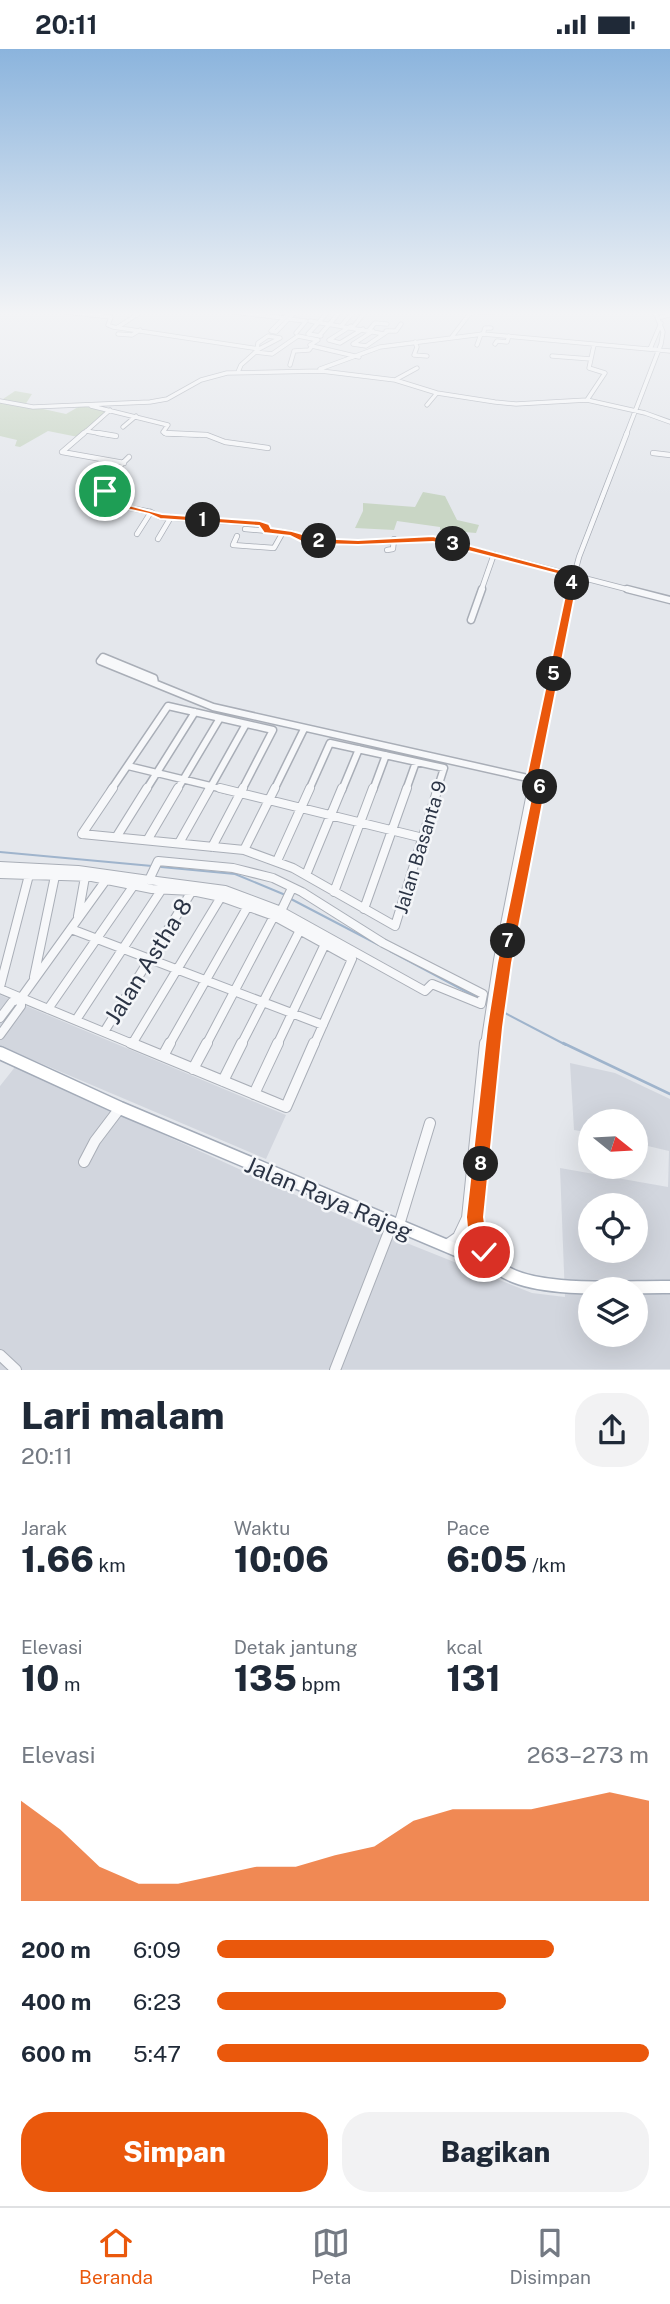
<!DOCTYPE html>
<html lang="id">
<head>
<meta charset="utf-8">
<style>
	body { margin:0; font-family:"Public Sans",sans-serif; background:#f2f2f3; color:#1f2937; height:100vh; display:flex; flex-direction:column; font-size:26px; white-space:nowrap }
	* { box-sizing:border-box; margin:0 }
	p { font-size:23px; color:#747a83 }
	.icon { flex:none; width:38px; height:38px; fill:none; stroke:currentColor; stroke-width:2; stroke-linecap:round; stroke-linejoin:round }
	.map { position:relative; height:1321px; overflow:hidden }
	.side { display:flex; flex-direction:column; background:#fff; flex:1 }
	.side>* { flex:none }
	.needle { width:46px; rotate:108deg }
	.fabs { position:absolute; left:578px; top:1060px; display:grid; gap:14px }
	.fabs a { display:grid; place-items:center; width:70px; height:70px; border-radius:50%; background:#fff; box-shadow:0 7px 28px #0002; font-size:35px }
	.pin { position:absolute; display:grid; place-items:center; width:60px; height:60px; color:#fff; margin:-30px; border:4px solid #fff; border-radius:50%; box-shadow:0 2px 7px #0007 }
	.km { position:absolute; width:35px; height:35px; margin:-18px; border-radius:50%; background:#222; color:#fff; font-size:19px; line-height:35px; text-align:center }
	.round { display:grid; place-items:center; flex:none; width:74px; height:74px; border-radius:28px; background:#f2f2f3 }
	.head { display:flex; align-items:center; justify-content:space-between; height:119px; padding:0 21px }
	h1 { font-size:38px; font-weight:800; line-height:52px }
	.metrics { display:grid; grid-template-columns:repeat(3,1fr); gap:10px; height:119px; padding:7px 21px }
	.metrics div { display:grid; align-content:center }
	.metrics b { font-size:35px; font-weight:800 }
	.metrics small { font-size:19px; font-weight:400 }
	.metrics p { font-size:19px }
	.chart { height:196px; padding:14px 21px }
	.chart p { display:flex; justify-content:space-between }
	.chart svg { width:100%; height:126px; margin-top:7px; fill:#ea580c; opacity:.7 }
	.cta { display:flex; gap:14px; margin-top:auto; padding:14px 21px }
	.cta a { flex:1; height:80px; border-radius:28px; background:#ea580c; color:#fff; font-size:28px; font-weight:800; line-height:80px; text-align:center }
	.cta a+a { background:#f2f2f3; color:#1f2937 }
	ul { padding:0 21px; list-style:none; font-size:23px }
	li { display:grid; grid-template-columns:112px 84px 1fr; align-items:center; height:52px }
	li i { height:18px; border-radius:9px; background:#ea580c }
	.status { display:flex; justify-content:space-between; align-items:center; height:49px; padding:0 35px; background:#fff; direction:ltr }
	.status svg { height:19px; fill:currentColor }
	.tabs { display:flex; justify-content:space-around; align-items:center; height:98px; border-top:2px solid #e0e1e3; background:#fff; font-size:19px; color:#747a83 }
	.tabs a { display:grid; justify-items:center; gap:4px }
	.tabs .active { color:#ea580c }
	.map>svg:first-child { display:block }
	.built { fill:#d2d6de; fill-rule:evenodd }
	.green { fill:#c9d6c5 }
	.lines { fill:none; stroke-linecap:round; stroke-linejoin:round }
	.stream-far1 { stroke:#9fb4cc; stroke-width:2 }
	.stream { stroke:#9fb4cc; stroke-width:2.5 }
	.minor-far4-casing { stroke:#a9aeb7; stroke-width:5 }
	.minor-far3-casing { stroke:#a9aeb7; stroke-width:6 }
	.minor-far2-casing { stroke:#a9aeb7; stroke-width:9 }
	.minor-far1-casing { stroke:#a9aeb7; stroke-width:10 }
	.minor-casing { stroke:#a9aeb7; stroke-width:12 }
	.major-casing { stroke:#a3abb8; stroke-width:15 }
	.minor-far4 { stroke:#f7f8fa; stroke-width:3.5 }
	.minor-far3 { stroke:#f7f8fa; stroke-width:4.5 }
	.minor-far2 { stroke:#f7f8fa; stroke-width:6 }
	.minor-far1 { stroke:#f7f8fa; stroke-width:8 }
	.minor { stroke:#f7f8fa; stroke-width:10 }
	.major { stroke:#fff; stroke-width:12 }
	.route { fill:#ea580c; stroke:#fff; stroke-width:2 }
	.labels { text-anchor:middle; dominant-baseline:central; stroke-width:5; stroke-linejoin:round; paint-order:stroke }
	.street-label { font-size:19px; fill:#2b3445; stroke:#f4f6f9 }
	.near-street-label { font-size:23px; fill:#2b3445; stroke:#f4f6f9 }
</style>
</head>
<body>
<div class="status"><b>20:11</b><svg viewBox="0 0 49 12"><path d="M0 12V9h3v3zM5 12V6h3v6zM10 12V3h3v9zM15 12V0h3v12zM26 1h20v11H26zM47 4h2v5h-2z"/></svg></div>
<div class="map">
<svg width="670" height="1321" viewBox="0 0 670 1321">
	<rect width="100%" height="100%" fill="#e4e7ec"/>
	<path class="built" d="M0,946l286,120 -20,44 -266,-113z
		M570,1014l45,10 55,26v270l-670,1v-284l15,-19 349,159 168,67 33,4 -5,-129 108,19 1,-36 -34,-8v-21h-45v11l-16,-3zM590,1157h45v45h-45zM590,1241h45v45h-45z"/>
	<path class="green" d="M15,342l17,3 -7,11 41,9 14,-8 29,4 -31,27 -30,-6 -28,16 -5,-1 2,-6 -17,-4v-35z
		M423,443l22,4 12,24 22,5 -3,8 -36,-3v-3l-43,-6 -3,9 -39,-2 8,-17v-8l52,4z"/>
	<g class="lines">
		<path class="stream-far1" d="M0,803l152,14
			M161,818l74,7 48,20
			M291,850l88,46
			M390,902l88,47
			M501,962l65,34"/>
		<path class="stream" d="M563,994l107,51"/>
		<g class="minor-far4-casing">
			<path id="minor-far4" d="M65,263l46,5 -3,8 5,2 146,22 -18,16 -3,7
				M234,263l50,6
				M290,263l-19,19 5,1 19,-20
				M478,263h17
				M661,268l9,-2
				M288,270l17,2
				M310,272l74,13
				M342,276l11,-13
				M118,278l23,-15
				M353,278l12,-15
				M369,281l6,-7 12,1
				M386,282h10l5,-7
				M296,284l10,-12
				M118,285l14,1 8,-5
				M483,285l2,-6h6
				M319,287l21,-24
				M321,287l-13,-2 20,-22
				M451,289l20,-26
				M329,291l11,3 23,-14
				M329,291l22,-14
				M415,293l2,5 -3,8 13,1
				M353,295l13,2 22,-15
				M353,295l20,-13
				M495,295l2,-3 10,1 2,-6
				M477,296l4,-11
				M312,297l47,11
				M257,300l1,-6 10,-7 12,2
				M259,300l21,-11
				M650,300l11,-26
				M255,303l17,2 26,-18 20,4 -8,5 2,1 -3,4 -15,1 -4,14
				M552,307l39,3
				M320,320l60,-22 103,-13 187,17
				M395,331l22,-12
				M587,351l18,-27 -16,-5 5,-23
				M0,352l33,6 117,-5 17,-3 34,-19 26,-7 94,-2 74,9 42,13 58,9 21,2 71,-4 58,13 25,9
				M427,356l10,-12
				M91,357l77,19 -5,7 3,2 32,1
				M123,378l13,-11
				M86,382l23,4
				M82,386l28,-25
				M626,386l35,-91 2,-12 -8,-20"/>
		</g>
		<g class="minor-far3-casing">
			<path id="minor-far3" d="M84,384l-22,19 62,11
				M98,384l18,3
				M165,384l42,2 18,7 43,6
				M653,404l17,2
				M129,408l-32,31 21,8 7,11 26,5 9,5 100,7 6,2 1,5
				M245,480l47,4 13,7 11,1 42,2 75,-4 201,52
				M137,485l14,-22
				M237,487l-4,9 41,3 9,-16
				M158,490l13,-22
				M387,501l6,-1 1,-10
				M481,542l13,-37
				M570,542l9,-34 48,-124"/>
		</g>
		<g class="minor-far2-casing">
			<path id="minor-far2" d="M627,540l43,11
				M471,571l11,-31
				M155,634l-1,-5 -51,-21 -3,4 113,46 328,74 -2,9
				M128,717l99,24
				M111,741l57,-84 105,24 -31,60
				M146,741l49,-78
				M177,741l43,-72
				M209,741l37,-66
				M274,741l30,-61
				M309,741l21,-47 114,25 -7,22
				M342,741l17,-41
				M373,741l13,-35
				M406,741l10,-28
				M531,741l40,-201"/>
		</g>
		<g class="minor-far1-casing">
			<path id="minor-far1" d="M220,739l203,50
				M82,785l162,16 49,18 102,58 43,-138
				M82,785l31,-46
				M117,787l30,-48
				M148,790l30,-51
				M179,794l31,-55
				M212,798l31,-59
				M244,801l31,-62
				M158,812l75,7 40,10 29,14 81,51 100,51 -2,10 -49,-20 -7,7 -144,-80 -56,-21 -76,-10z
				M277,812l33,-73
				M0,817l78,4 71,10
				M0,825l92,3 60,12 40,2 29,6 53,19 78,43 -38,86
				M306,826l36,-87
				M334,843l39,-104
				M364,860l43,-121
				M281,862l11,-23
				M78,867l7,-39
				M71,880l252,96
				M34,928l21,-101
				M0,938l29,-112
				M0,940l135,56
				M48,960l86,-124
				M0,969l12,-16 9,-4 85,-118
				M76,971l86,-131
				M104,983l88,-141
				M0,986l21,-29v-8
				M132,995l89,-147
				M169,996l79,-139
				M206,996l68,-129
				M241,996l59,-115
				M277,996l48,-101
				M485,996l13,-85 34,-172
				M493,996l11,-82 35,-175"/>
		</g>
		<g class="minor-casing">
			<path id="minor" d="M131,994l155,64 28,-64
				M163,1007l7,-13
				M193,1020l14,-26
				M223,1032l19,-38
				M254,1045l24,-51
				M84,1113l11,-21 25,-33
				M476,1174l8,29 10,11
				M399,1176l31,-102
				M448,1195l10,-7 9,-19 18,-175
				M458,1203l9,-10 8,-25 18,-174
				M0,1306l16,15
				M335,1321l57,-146"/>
		</g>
		<g class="major-casing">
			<path id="major" d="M0,1004l120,55 379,160c34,27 127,18 171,19"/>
		</g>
		<use href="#minor-far4" class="minor-far4"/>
		<use href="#minor-far3" class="minor-far3"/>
		<use href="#minor-far2" class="minor-far2"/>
		<use href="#minor-far1" class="minor-far1"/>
		<use href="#minor" class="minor"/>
		<use href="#major" class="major"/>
	</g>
	<linearGradient id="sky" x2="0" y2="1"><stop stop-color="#8bb4dd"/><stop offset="0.59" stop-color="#f3f4f6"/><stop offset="1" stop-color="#f3f4f6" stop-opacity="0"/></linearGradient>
	<rect width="670" height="448" fill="url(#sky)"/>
	<path class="route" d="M102,440l19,5 7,11 34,9 98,7 9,3 2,4 21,3 24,7 42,2 75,-4 146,39 -40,201 8,5 -35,182 -9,64 -19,190 3,20 6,15 -2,7 -7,3 -7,-3 -9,-22 -2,-20 21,-190 10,-64 37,-179 -8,-5 43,-202 -136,-35 -75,3 -42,-1 -14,-2 -12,-6 -26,-3 -5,-7 -99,-7 -11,-5 -27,-6 -7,-10 -13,-6z"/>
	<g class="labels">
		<g class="street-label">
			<text transform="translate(420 798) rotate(-73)">Jalan Basanta 9</text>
		</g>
		<g class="near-street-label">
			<text transform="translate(148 912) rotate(-58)">Jalan Astha 8</text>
			<text transform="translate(329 1149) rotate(23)">Jalan Raya Rajeg</text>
		</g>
	</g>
</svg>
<div class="fabs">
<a><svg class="needle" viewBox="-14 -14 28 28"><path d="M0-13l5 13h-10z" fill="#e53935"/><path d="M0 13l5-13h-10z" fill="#747a83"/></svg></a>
<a><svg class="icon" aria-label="locate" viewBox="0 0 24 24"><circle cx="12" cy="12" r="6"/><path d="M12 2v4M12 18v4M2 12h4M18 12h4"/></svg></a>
<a><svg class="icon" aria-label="layers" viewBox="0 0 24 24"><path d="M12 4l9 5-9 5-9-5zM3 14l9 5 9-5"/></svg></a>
</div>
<div class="pin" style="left:105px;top:442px;background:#1e9e55"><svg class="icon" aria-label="arrive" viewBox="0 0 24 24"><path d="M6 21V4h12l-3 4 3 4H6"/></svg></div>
<div class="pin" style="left:484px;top:1203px;background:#d93025"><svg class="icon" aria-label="check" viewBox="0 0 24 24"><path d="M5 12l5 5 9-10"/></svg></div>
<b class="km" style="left:203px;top:471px">1</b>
<b class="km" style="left:319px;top:492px">2</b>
<b class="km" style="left:453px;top:495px">3</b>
<b class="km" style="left:572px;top:534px">4</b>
<b class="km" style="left:554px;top:625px">5</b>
<b class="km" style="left:540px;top:738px">6</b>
<b class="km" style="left:508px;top:892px">7</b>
<b class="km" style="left:481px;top:1115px">8</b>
</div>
<section class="side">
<div class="head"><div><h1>Lari malam</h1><p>20:11</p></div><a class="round"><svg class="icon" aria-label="share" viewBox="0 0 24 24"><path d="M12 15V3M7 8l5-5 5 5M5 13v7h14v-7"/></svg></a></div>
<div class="metrics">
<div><p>Jarak</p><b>1.66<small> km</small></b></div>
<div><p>Waktu</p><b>10:06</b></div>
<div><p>Pace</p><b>6:05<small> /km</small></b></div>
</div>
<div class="metrics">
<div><p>Elevasi</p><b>10<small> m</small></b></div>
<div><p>Detak jantung</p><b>135<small> bpm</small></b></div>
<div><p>kcal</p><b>131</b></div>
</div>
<div class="chart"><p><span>Elevasi</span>263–273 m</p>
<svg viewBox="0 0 160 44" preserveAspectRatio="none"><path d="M0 44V9L10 19L20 32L30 38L40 38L50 35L60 32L70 32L80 28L90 25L100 16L110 12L120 12L130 12L140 9L150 6L160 9V44z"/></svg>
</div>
<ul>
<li><b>200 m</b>6:09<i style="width:78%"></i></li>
<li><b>400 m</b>6:23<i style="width:67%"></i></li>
<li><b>600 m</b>5:47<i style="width:100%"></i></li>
</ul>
<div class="cta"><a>Simpan</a><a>Bagikan</a></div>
</section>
<nav class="tabs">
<a class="active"><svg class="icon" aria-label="home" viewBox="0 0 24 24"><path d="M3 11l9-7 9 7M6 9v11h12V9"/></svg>Beranda</a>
<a><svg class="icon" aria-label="map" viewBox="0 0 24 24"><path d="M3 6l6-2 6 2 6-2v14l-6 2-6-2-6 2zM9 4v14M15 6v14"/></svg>Peta</a>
<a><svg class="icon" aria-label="saved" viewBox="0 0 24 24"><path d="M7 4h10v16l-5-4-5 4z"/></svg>Disimpan</a>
</nav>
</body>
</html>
